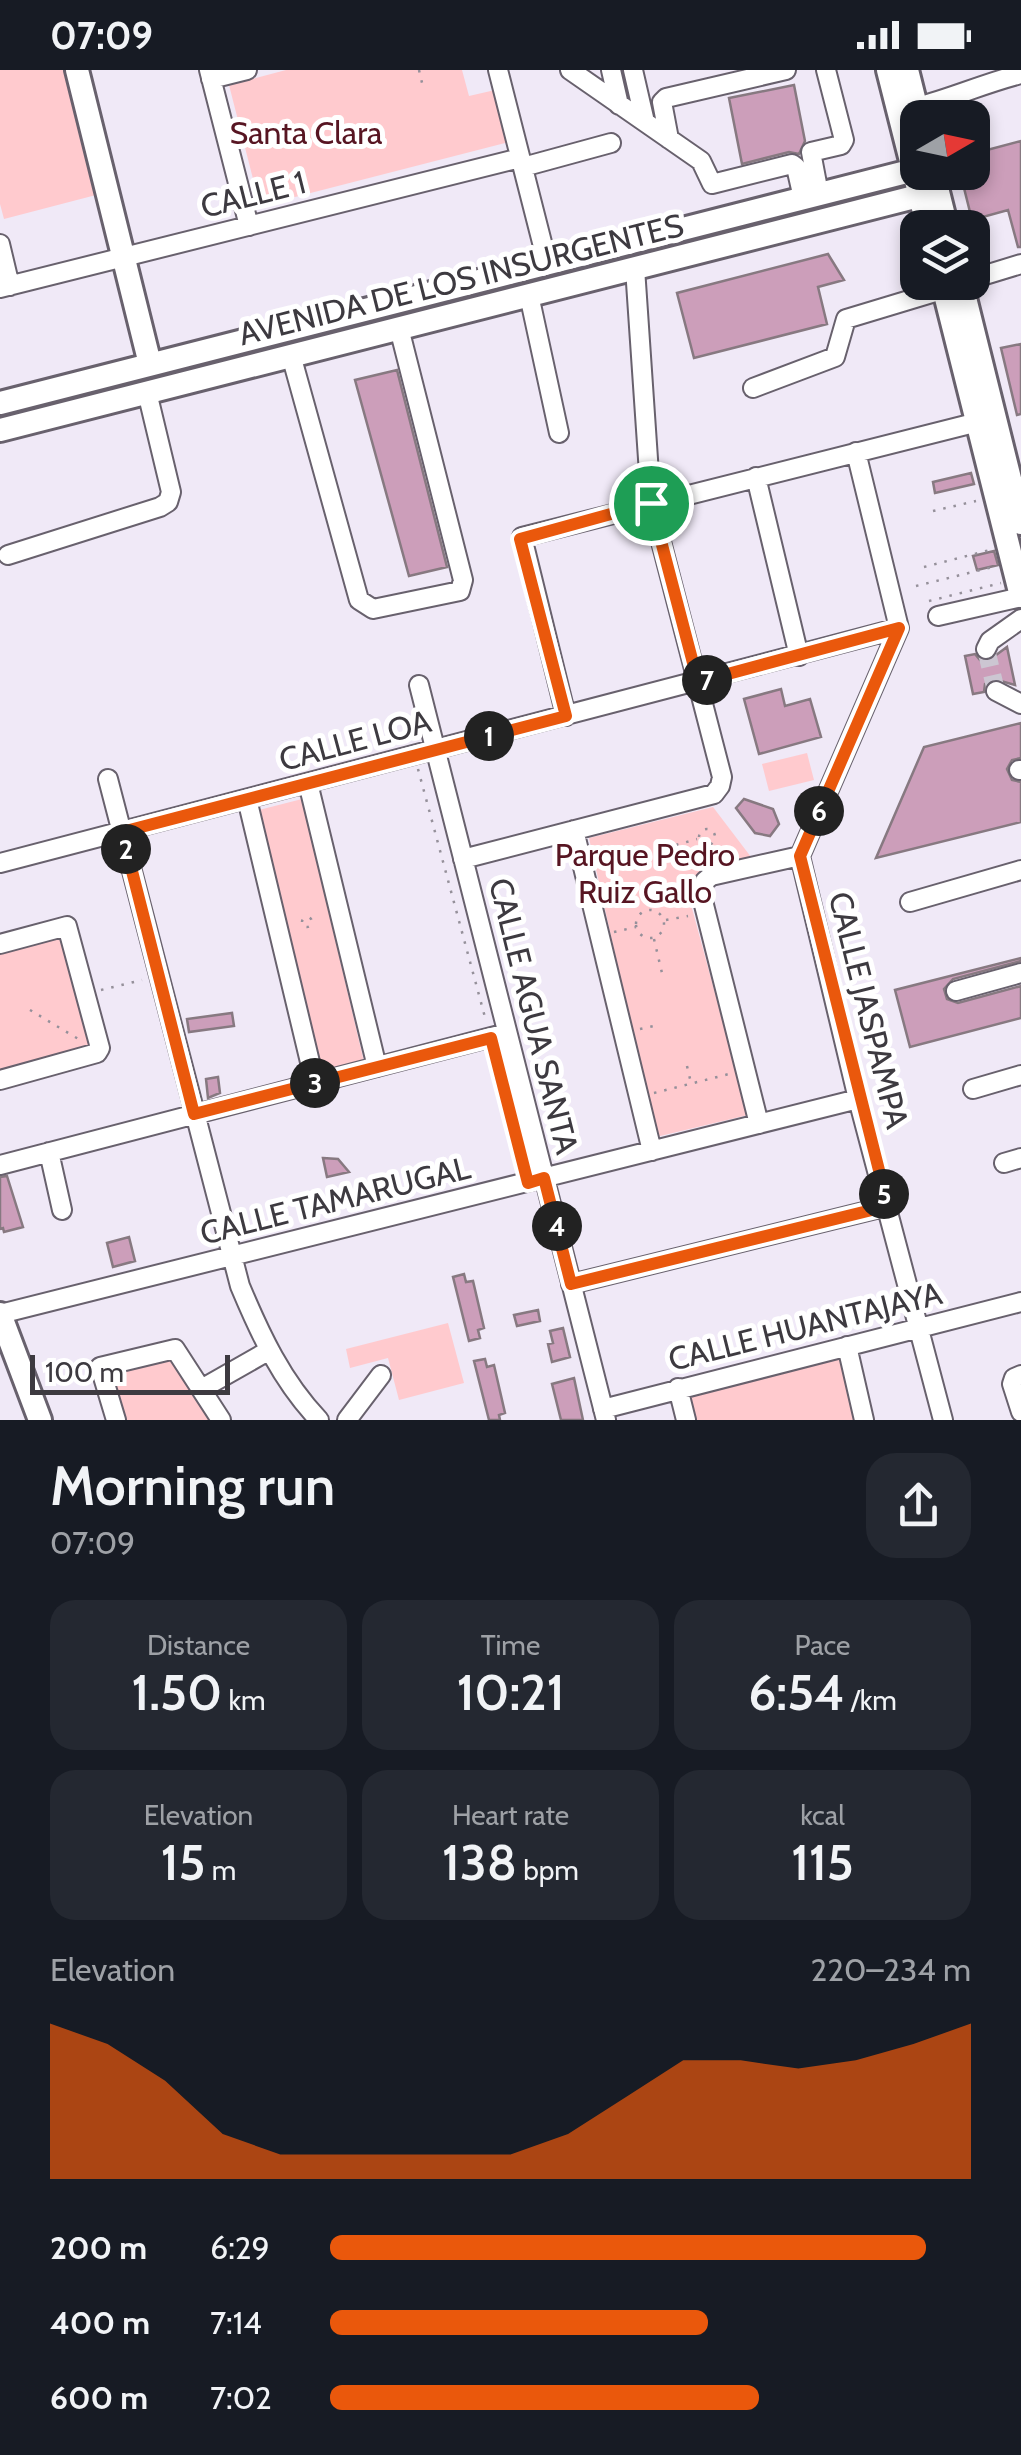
<!DOCTYPE html>
<html lang="en">
<head>
<meta charset="utf-8">
<style>
	body { margin:0; font-family:Cabin,sans-serif; background:#242831; color:#f1f3f6; height:100vh; display:flex; flex-direction:column; font-size:38px; white-space:nowrap }
	* { box-sizing:border-box; margin:0 }
	p { font-size:32px; color:#9ea1a6 }
	.icon { flex:none; width:55px; height:55px; fill:none; stroke:currentColor; stroke-width:2; stroke-linecap:round; stroke-linejoin:round }
	.map { position:relative; height:1350px; overflow:hidden }
	.side { display:flex; flex-direction:column; background:#171b24; flex:1 }
	.side>* { flex:none }
	.needle { width:65px; rotate:81deg }
	.controls { position:absolute; left:900px; top:30px; display:grid; gap:20px }
	.controls a { display:grid; place-items:center; width:90px; height:90px; border-radius:20px; background:#171b24; box-shadow:0 5px 15px #0003; font-size:50px }
	.scale { position:absolute; left:30px; bottom:25px; width:200px; box-sizing:border-box; padding-left:10px; border:5px solid #3d3a40; border-top:0; font-size:28px; line-height:35px; white-space:nowrap; color:#3d3a40; -webkit-text-stroke:8px #fff; paint-order:stroke }
	.pin { position:absolute; display:grid; place-items:center; width:85px; height:85px; color:#fff; margin:-42px; border:5px solid #fff; border-radius:50%; box-shadow:0 2px 10px #0007 }
	.km { position:absolute; width:50px; height:50px; margin:-25px; border-radius:50%; background:#222; color:#fff; font-size:28px; line-height:50px; text-align:center }
	.round { display:grid; place-items:center; flex:none; width:105px; height:105px; border-radius:30px; background:#242831 }
	.overview { display:flex; align-items:center; justify-content:space-between; height:170px; padding:0 50px }
	h1 { font-size:55px; font-weight:600; line-height:75px }
	.metrics { display:grid; grid-template-columns:repeat(3,1fr); gap:15px; height:170px; padding:10px 50px }
	.metrics div { display:grid; align-content:center; border-radius:25px; background:#242831; text-align:center }
	.metrics b { font-size:50px; font-weight:600 }
	.metrics small { font-size:28px; font-weight:400 }
	.metrics p { font-size:28px }
	.chart { height:280px; padding:20px 50px }
	.chart p { display:flex; justify-content:space-between }
	.chart svg { width:100%; height:180px; margin-top:10px; fill:#ea580c; opacity:.7 }
	ul { padding:0 50px; list-style:none; font-size:32px }
	li { display:grid; grid-template-columns:160px 120px 1fr; align-items:center; height:75px }
	li i { height:25px; border-radius:12px; background:#ea580c }
	.status { display:flex; justify-content:space-between; align-items:center; height:70px; padding:0 50px; background:#171b24; direction:ltr }
	.status svg { height:28px; fill:currentColor }
	.map>svg:first-child { display:block }
	.green { fill:#ffcace }
	.building { fill:#cc9eba; stroke:#877981; stroke-width:2.5 }
	.lines { fill:none; stroke-linecap:round; stroke-linejoin:round }
	.minor-tunnel { stroke:#ccc6d2; stroke-width:18; stroke-dasharray:18 9; stroke-linecap:butt }
	.minor-casing { stroke:#68616d; stroke-width:22 }
	.major-casing { stroke:#68616d; stroke-width:28 }
	.path { stroke:#95909a; stroke-width:2.5; stroke-dasharray:2.5 8; stroke-linecap:butt }
	.minor { stroke:#fff; stroke-width:18 }
	.major { stroke:#fff; stroke-width:22 }
	.route-casing { stroke:#fff; stroke-width:20 }
	.route { stroke:#ea580c; stroke-width:12 }
	.labels { text-anchor:middle; dominant-baseline:central; stroke-width:10; stroke-linejoin:round; paint-order:stroke }
	.park-label { font-size:32px; fill:#571522; stroke:#fff }
	.street-label { font-size:32px; fill:#3d3a40; stroke:#fff }
</style>
</head>
<body>
<div class="status"><b>07:09</b><svg viewBox="0 0 49 12"><path d="M0 12V9h3v3zM5 12V6h3v6zM10 12V3h3v9zM15 12V0h3v12zM26 1h20v11H26zM47 4h2v5h-2z"/></svg></div>
<div class="map">
<svg width="1021" height="1350" viewBox="0 0 1021 1350">
	<rect width="100%" height="100%" fill="#f0e9f7"/>
	<path class="green" d="M0,0h64l32,125 -92,24 -4,-15z
		M286,0h176l7,26 26,-6 14,52 -249,64 -31,-121z
		M869,119l2,10 -244,62 -1,-8z
		M622,184l2,9 -624,159v-11z
		M807,683l7,27 -45,11 -7,-27z
		M302,729l62,263 -43,10 -62,-262z
		M713,737l38,50c-32,7 -60,4 -61,44l58,214 -92,22 -67,-299z
		M66,867l29,109 -95,27v-120z
		M448,1253l16,60 -65,17 -11,-42 -38,10 -4,-19z
		M173,1284l42,66h-93l-14,-50z
		M845,1287l14,63h-163l-7,-24z"/>
	<path class="building" d="M794,15l11,56 -6,13 -10,-2 -47,12 -13,-66z
		M1021,71v106h-3l-10,-37 -36,10 -12,-48h12v-18z
		M828,184l16,26 -26,7 9,37 -133,34 -17,-65z
		M1021,274v70l-4,1 -16,-67z
		M397,300l50,197 -38,9 -54,-196z
		M971,403l3,11 -39,9 -2,-11z
		M994,481l4,14 -21,5 -4,-14z
		M1007,577l8,38 -21,-6 -9,5 -1,8 -11,2 -8,-38 10,-2 5,6 8,1z
		M781,619l4,17 25,-7 11,38 -62,17 -15,-55z
		M1021,653v35l-9,2 -5,9 5,11 9,2v40l-145,36 48,-111z
		M744,729l29,10 6,15 -9,12 -15,-3 -19,-25z
		M1021,888v3l-68,18 -9,10 3,10 11,4 63,-17v32l-111,29 -15,-57z
		M232,943l2,13 -45,6 -2,-13z
		M218,1007l2,16 -12,5 -2,-19z
		M323,1088l15,1 11,13 -22,5z
		M7,1106l16,51 -19,5 -1,-4 -3,1v-52z
		M129,1167l6,24 -22,6 -6,-24z
		M464,1204l2,8 7,-1 11,47 -6,2 2,8 -11,3 -16,-64z
		M538,1240l2,11 -23,5 -3,-11z
		M563,1258l7,29 -18,5 -4,-18 5,-1 -3,-12z
		M485,1289l2,8 7,-2 11,48 -6,2 1,5h-11l-15,-59z
		M574,1308l9,42h-22l-9,-36z"/>
	<g class="lines">
		<path class="minor-tunnel" d="M986,579l10,42"/>
		<g class="minor-casing">
			<path id="minor" d="M209,0l40,156
				M498,0l49,192
				M570,0l131,91 11,23 80,-20 4,3 7,31
				M611,0l8,35
				M633,0l12,52
				M211,9l36,-9
				M917,37c35,-9 68,-24 104,-33
				M669,69l-7,-37 4,-4 120,-28
				M523,97l88,-24
				M819,124l-8,-42 30,-7 3,-5 -18,-70
				M0,174l10,42
				M972,209l49,-15
				M0,218l520,-130
				M529,225l30,138
				M291,285l68,245 14,9 87,-18 3,-11 -64,-252
				M753,318l82,-31 11,-38 106,-32
				M856,382l43,176 -99,228 58,243 85,321
				M756,407l43,179
				M8,485l152,-48 8,-5 3,-10 -24,-100
				M938,546l83,-19
				M986,579l4,-8 31,-22
				M419,615l187,735
				M996,621l25,13
				M566,646l-44,-179 464,-117
				M1019,700h2
				M108,709l132,507c21,50 42,95 79,134
				M308,713l69,284
				M247,729l68,284
				M574,760l78,321
				M463,789l251,-65 6,-8 2,-9 -71,-274 -16,-235
				M0,793l899,-235
				M910,832l111,-32
				M0,874l67,-18 33,122 -3,5 -97,27
				M956,921l65,-18
				M973,1019l48,-14
				M759,1054l-58,-231 4,-12 6,-5 89,-20
				M49,1082l13,58
				M1004,1093l17,-5
				M0,1095l507,-132
				M571,1214l317,-78
				M0,1244l858,-215
				M847,1276l17,74
				M1021,1305l-7,3 -2,6 9,28
				M203,1318l65,-37
				M678,1318l8,32
				M603,1339l418,-107
				M116,1350l-16,-53 75,-18 46,71
				M347,1350l34,-45"/>
		</g>
		<g class="major-casing">
			<path id="major" d="M77,0l73,294
				M888,0l40,158
				M907,0l12,48
				M933,102l14,56
				M942,212l79,314
				M961,212l60,241
				M0,333l918,-234
				M0,360l938,-239
				M0,1244l40,106"/>
		</g>
		<path class="path" d="M419,0l4,17
			M933,441l43,-10
			M924,497l66,-17
			M916,516l81,-20
			M929,531l72,-18
			M418,699l68,252
			M699 767a8 8 0 1 1 16 0a8 8 0 1 1-16 0Z
			M676,775l21,-6
			M636 854a14 14 0 1 1 28 0a14 14 0 1 1-28 0Z
			M302 852a5 5 0 1 1 10 0a5 5 0 1 1-10 0Z
			M666,850l22,-4
			M614,862l22,-5
			M654,869l8,34
			M101,920l41,-10
			M30,940l50,30
			M640,959l14,-3
			M495,983l29,114
			M687,996l4,17
			M654,1023l75,-19"/>
		<use href="#minor" class="minor"/>
		<use href="#major" class="major"/>
	</g>
	<g class="lines">
		<g class="route-casing">
			<path id="route" d="M651,433l47,179 201,-54 -99,228 88,350 -317,78 -27,-106 -16,5 -37,-145 -297,76 -72,-282 444,-116 -46,-177z"/>
		</g>
		<use href="#route" class="route"/>
	</g>
	<g class="labels">
		<g class="park-label">
			<text x="306" y="62">Santa Clara</text>
			<text x="645" y="784">Parque Pedro<tspan x="645" dy="37">Ruiz Gallo</tspan></text>
		</g>
		<g class="street-label">
			<text transform="translate(253 124) rotate(-14)">CALLE 1</text>
			<text transform="translate(461 209) rotate(-14)">AVENIDA DE LOS INSURGENTES</text>
			<text transform="translate(355 670) rotate(-15)">CALLE LOA</text>
			<text transform="translate(869 940) rotate(76)">CALLE JASPAMPA</text>
			<text transform="translate(534 946) rotate(76)">CALLE AGUA SANTA</text>
			<text transform="translate(335 1130) rotate(-14)">CALLE TAMARUGAL</text>
			<text transform="translate(805 1256) rotate(-14)">CALLE HUANTAJAYA</text>
		</g>
	</g>
</svg>
<div class="controls">
<a><svg class="needle" viewBox="-14 -14 28 28"><path d="M0-13l5 13h-10z" fill="#e53935"/><path d="M0 13l5-13h-10z" fill="#9ea1a6"/></svg></a>
<a><svg class="icon" aria-label="layers" viewBox="0 0 24 24"><path d="M12 4l9 5-9 5-9-5zM3 14l9 5 9-5"/></svg></a>
</div>
<div class="scale">100 m</div>
<div class="pin" style="left:651px;top:433px;background:#1e9e55"><svg class="icon" aria-label="arrive" viewBox="0 0 24 24"><path d="M6 21V4h12l-3 4 3 4H6"/></svg></div>
<b class="km" style="left:489px;top:666px">1</b>
<b class="km" style="left:126px;top:779px">2</b>
<b class="km" style="left:315px;top:1013px">3</b>
<b class="km" style="left:557px;top:1156px">4</b>
<b class="km" style="left:884px;top:1124px">5</b>
<b class="km" style="left:819px;top:741px">6</b>
<b class="km" style="left:707px;top:610px">7</b>
</div>
<section class="side">
<div class="overview"><div><h1>Morning run</h1><p>07:09</p></div><a class="round"><svg class="icon" aria-label="share" viewBox="0 0 24 24"><path d="M12 15V3M7 8l5-5 5 5M5 13v7h14v-7"/></svg></a></div>
<div class="metrics">
<div><p>Distance</p><b>1.50<small> km</small></b></div>
<div><p>Time</p><b>10:21</b></div>
<div><p>Pace</p><b>6:54<small> /km</small></b></div>
</div>
<div class="metrics">
<div><p>Elevation</p><b>15<small> m</small></b></div>
<div><p>Heart rate</p><b>138<small> bpm</small></b></div>
<div><p>kcal</p><b>115</b></div>
</div>
<div class="chart"><p><span>Elevation</span>220–234 m</p>
<svg viewBox="0 0 160 44" preserveAspectRatio="none"><path d="M0 44V6L10 11L20 20L30 33L40 38L50 38L60 38L70 38L80 38L90 33L100 24L110 15L120 15L130 17L140 15L150 11L160 6V44z"/></svg>
</div>
<ul>
<li><b>200 m</b>6:29<i style="width:93%"></i></li>
<li><b>400 m</b>7:14<i style="width:59%"></i></li>
<li><b>600 m</b>7:02<i style="width:67%"></i></li>
</ul>
</section>
</body>
</html>
